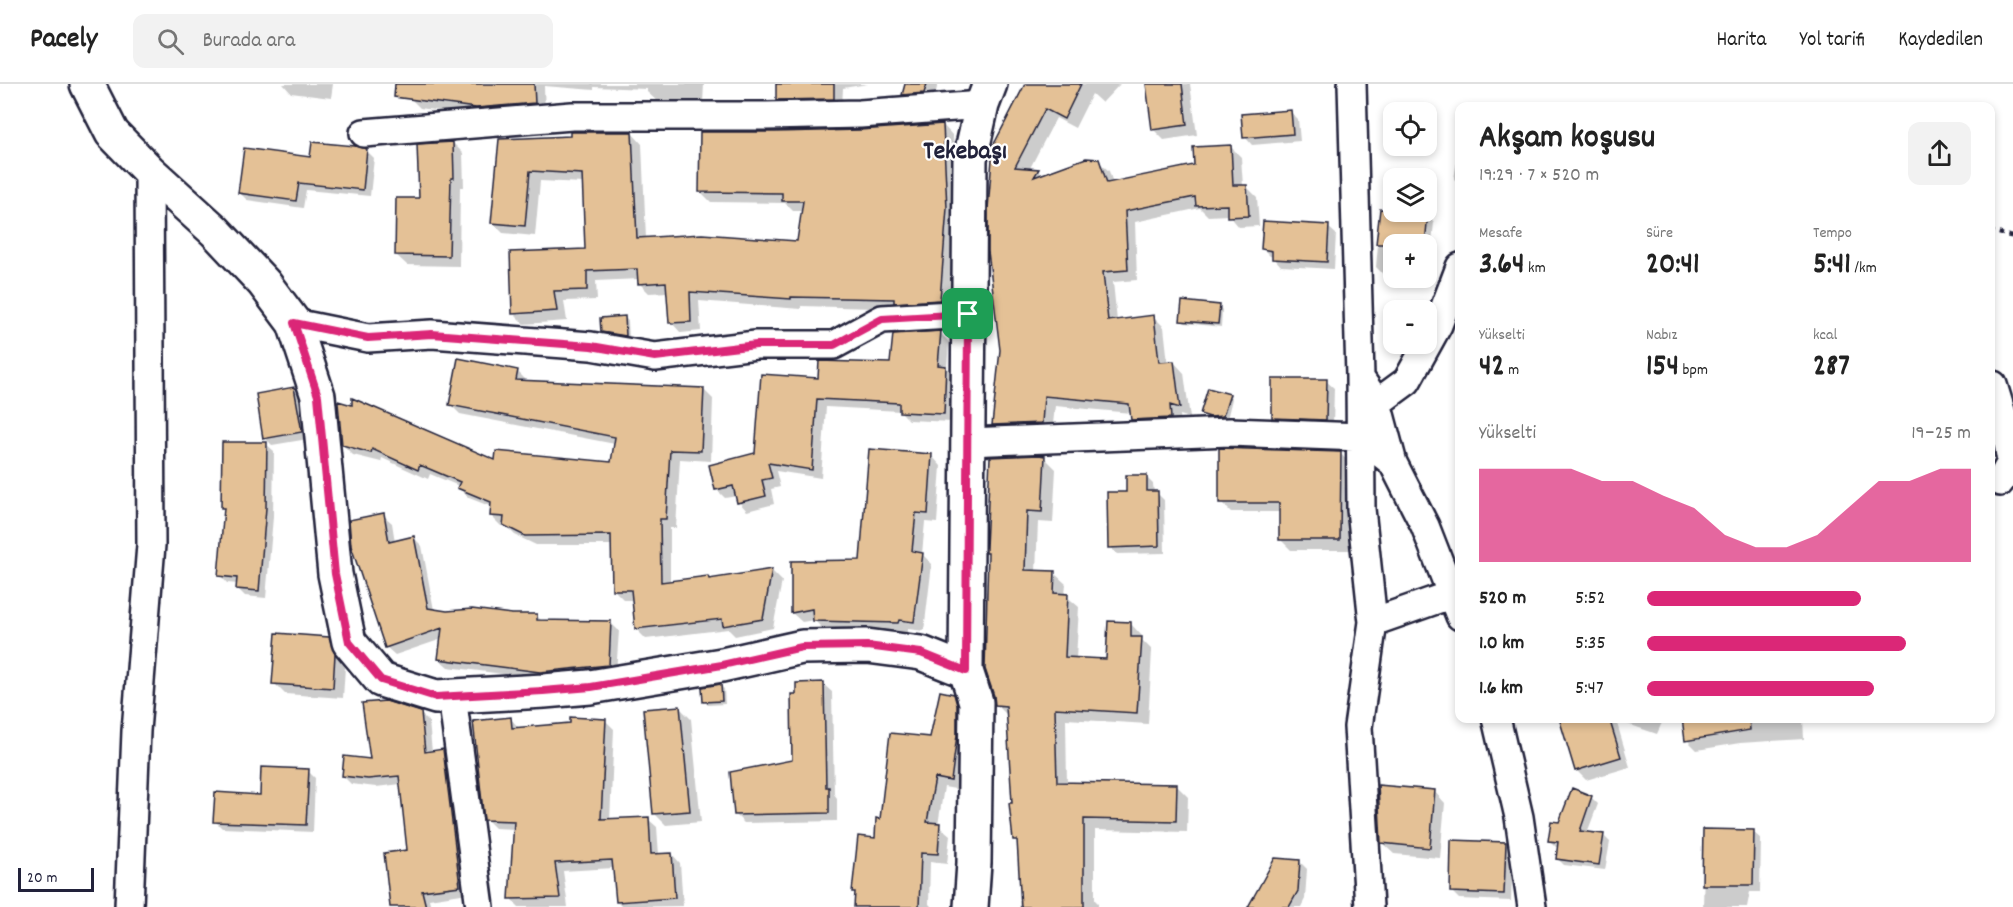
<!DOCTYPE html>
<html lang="tr">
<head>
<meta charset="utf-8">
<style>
	body { margin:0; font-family:Dekko,sans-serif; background:#f2f2f2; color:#222; height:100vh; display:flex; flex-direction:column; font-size:22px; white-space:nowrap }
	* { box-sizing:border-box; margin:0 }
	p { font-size:20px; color:#767676 }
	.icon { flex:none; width:33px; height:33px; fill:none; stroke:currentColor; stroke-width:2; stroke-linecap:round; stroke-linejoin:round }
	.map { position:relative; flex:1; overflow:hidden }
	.panel { position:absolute; left:1455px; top:18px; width:540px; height:621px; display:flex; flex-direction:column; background:#fff; border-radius:12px; box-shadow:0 3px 9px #0003 }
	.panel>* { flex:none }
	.tools { position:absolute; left:1383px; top:18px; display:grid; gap:12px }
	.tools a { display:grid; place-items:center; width:54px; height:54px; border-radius:12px; background:#fff; box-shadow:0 3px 9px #0003; font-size:30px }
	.scale { position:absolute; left:18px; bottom:15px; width:76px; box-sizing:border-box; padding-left:6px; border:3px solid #22223b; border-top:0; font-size:16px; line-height:21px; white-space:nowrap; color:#22223b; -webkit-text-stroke:4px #fff; paint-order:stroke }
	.pin { position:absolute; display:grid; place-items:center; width:51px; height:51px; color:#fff; margin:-26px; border-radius:12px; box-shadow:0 3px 9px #0006 }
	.round { display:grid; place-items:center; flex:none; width:63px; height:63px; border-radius:12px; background:#f2f2f2 }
	.head { display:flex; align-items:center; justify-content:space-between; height:102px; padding:0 24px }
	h1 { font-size:33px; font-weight:700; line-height:45px }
	.metrics { display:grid; grid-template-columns:repeat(3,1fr); gap:9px; height:102px; padding:6px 24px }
	.metrics div { display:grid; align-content:center }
	.metrics b { font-size:30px; font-weight:700 }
	.metrics small { font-size:16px; font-weight:400 }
	.metrics p { font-size:16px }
	.chart { height:168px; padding:12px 24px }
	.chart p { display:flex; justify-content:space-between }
	.chart svg { width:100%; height:108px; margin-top:6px; fill:#db2777; opacity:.7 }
	ul { padding:0 24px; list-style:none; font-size:20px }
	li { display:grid; grid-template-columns:96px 72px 1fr; align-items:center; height:45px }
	li i { height:15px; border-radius:8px; background:#db2777 }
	header { display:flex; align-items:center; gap:36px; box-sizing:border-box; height:84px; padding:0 30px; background:#fff; border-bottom:2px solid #e0e0e0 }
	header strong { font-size:28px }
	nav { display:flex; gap:33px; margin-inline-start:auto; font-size:21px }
	.search { width:420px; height:54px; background:#f2f2f2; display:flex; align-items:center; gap:15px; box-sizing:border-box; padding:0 21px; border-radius:12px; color:#767676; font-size:22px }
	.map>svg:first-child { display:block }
	.shadow { fill:#0003 }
	.building { fill:#e4c196; stroke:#22223b; stroke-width:1.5 }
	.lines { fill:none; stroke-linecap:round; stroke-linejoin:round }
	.minor-casing { stroke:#22223b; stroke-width:32 }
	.tertiary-casing { stroke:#22223b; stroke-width:38 }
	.path { stroke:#22223b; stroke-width:4; stroke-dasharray:4.5 4.5; stroke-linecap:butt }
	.minor { stroke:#fff; stroke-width:27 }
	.tertiary { stroke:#fff; stroke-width:33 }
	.route-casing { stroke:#fff; stroke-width:12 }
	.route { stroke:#db2777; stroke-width:8 }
	.labels { text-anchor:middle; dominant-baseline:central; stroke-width:4.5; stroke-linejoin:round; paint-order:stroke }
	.quarter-label { font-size:26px; font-weight:bold; fill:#22223b; stroke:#fff }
</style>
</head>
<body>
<header>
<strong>Pacely</strong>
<div class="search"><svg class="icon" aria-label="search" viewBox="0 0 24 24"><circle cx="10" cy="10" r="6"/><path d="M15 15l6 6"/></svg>Burada ara</div>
<nav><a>Harita</a><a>Yol tarifi</a><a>Kaydedilen</a></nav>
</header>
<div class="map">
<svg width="2013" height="823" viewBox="0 0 2013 823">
	<rect width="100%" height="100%" fill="#fff"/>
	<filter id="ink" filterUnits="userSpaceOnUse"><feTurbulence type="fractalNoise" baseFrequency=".0167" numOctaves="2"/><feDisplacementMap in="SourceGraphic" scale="12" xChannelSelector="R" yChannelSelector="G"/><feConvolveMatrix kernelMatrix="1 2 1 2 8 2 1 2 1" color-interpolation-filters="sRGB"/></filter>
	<g filter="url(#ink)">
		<path class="shadow" d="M283,0h50l-2,14 -40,-5z
			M412,0h292l-1,19 -45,-1 -11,-10v-3l-53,-2v3l-50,-4 1,27 -57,5 -68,-10 -10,-10z
			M777,0h91l-25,4 -1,19 -56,1 -9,-9z
			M907,0h31l-5,18 -21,1 -9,-8z
			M1027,0h93l-18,19 -10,-9 -17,34 -19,-10 -27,52h9l5,6 55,-15 11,10 4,12 82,-17 36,-19 10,10 2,29h3l11,11 2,29 -20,1 -10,-12 -21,1 -8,-8 -65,14 2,58 -24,2 4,39 37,-4 10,10 4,36 6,-1 10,11 6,45 -10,-3 1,13 -38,2 -11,-11 -1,-6 -76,-7 -3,27 -48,2 -10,-10 7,-75 -11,-100z
			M1147,0h43l7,51 -33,5 -10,-10z
			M1290,27l8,8 2,22 -48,4 -7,-8z
			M943,41l10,11 4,83 -7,91 -149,-4v3l-102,-8 2,30 -20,2 -10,-11 -3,-30 -19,1 -10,-10v-4l-43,2 1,19 -33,1 3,20 -43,3 -11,-11 73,-63 -2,-67 -44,-2 -5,55 -32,-3 -10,-10 7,-83 132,-7 10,11 4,95 152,4 5,-32h-10l-8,-8 -74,-1 -11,-11 160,-60z
			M1460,56v44l-6,-5z
			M453,59l10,10 1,34h-4l-1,79 -52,-1 -11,-10 25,-55z
			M366,66l8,8 -4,38 -64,-6 -3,18 -56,-8 -7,-7 72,-35z
			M1381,127l46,4 7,7 -5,56h-10h7v-34h-32v31l-11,-1 -7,-7z
			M1328,143l8,7 -2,35 -53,-3 -8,-9 -3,-1 -7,-7z
			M1219,222l3,4 -1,17 -36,-4 -3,-3z
			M625,234l3,3 1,18 -23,-4 -3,-4z
			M940,249l9,9 -2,26 8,8 -3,46 -43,-2 -9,-9 -74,-4 -5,71 -45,-7 4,16 -9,2 3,15 -27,7 -8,-9 -2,-6 -12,2 -9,-9 41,-35 62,-75 72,-15z
			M518,288l10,10 175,7 10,10 -2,62 -31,-2 -4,69h-6v54l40,-2 62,-9 10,10 -9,47 -38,8 -7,-7 -82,10 -10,-10 -2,-29h-10l-10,-10 -1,-45h-77l-21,-10 -9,-9h-5l-10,-10 1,-9 -23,-9 -10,-10v-2l-29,-12 -2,5 -46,-21 -1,4 -28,-7 -10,-10 153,17 117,2 2,-20 -155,-30 -10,-10z
			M1326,297l8,7 -1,39 -52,-2 -7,-8z
			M293,305l8,7 7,43 -36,6 -7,-7z
			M1229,311l3,4 -5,20 -13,1 -9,-3 -3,-3z
			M266,360l8,7 -1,66 -7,81 -21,-2 -7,-7v-5l-11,-1 -7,-8 5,-65 -2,-3z
			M1340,369l10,11v86h-59l-10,-10v-28h-50l-10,-10z
			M932,372l9,10 -4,57 -12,-1 -3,32 10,10 -8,67 -16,-2v3l-84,-2 -10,-10 -12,2 -10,-9 69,-52z
			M1044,373l12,12 -3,54 -15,-1 -2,50 18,1 12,11 -1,11 14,12 -3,52 31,2 24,-37 11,12v4l10,10 -4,74 -82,-5 1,65 109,1 12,12 -1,35 -92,-2v70l3,3v4h-79v-6h3l-3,-57 -4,-4 -7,-124 -12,-12 -6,-149 -3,-3z
			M1146,393l7,7 1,9h3l7,7 1,53 -48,1 -7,-7 17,-54z
			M383,431l9,8 3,19 19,-4 8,8 12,64 102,5 6,6 68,1 9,9 -3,42 -66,7 -102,-13 -9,-8 3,-20 -47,16 -9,-8z
			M328,554l12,12 5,17 -2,31 -58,-4 -11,-11z
			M823,600l9,8 2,102 3,4v23l-93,2 -9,-9 58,-53z
			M721,602l3,3 1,15 -17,1 -4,-4z
			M953,611l10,11 -2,84 -17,-3 -6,38 12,10 -3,29 -17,-2 -1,42 3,3h-76v-13l-3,-3 23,-52 5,-19 50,-81z
			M679,623l12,12 10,103 -35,3 -11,-11z
			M420,629l9,9 3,30 11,-1 8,8 17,134 -39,6 2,8h-39l17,-55 -8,-68 -25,3 -25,-3 -8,-8 29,-16z
			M1561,634h103l-7,16 -41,-14 14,47 -44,13 -10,-10z
			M1683,634h120l1,21 -64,4 -43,7 -10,-10z
			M511,635l8,9 86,-8 9,9 -4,92 38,-2 9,8 2,28 13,-1 8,9 3,43 -61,1 -5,-5 -3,-34 -51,3 5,36h-49l-8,-8 4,-70 -20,-1 -9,-9z
			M308,687l7,7 -2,54 -91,-4 -7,-7z
			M1434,707l11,12 -5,55 -46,-4 -12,-11z
			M1591,713l7,7 -11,29 16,2 7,7 -5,28 -41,-5 -6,-6 1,-12h-3l-7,-7 11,-17z
			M1705,747l48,1 8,7 -1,53h-10l-3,15h-44z
			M1505,760l8,7 -2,50 -52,-2 -8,-8z
			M1299,777l8,8 -2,30 -4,8h-47z"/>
		<path class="building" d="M395,0h139l1,19 -59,5 -82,-11z
			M776,0h58v15l-58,1z
			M905,0h22l-3,9 -22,2z
			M1025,0h56l-17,35 -19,-10 -30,58 24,2 -5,8 52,-19 13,1 8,24 87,-18 -1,-18 38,-2 2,40h14l2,31 -22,1v-12l-31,1 -1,-9 -70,14 3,59 -25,2 5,49 46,-6 5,47 15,-1 6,47 -10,-3 1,13 -40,2 -2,-16 -85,-8 -2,27 -50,2 8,-75 -12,-99v-42l5,-63z
			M1146,0h36l5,41 -35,5z
			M1291,26l2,24 -50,4 -2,-24z
			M943,40l4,84 -7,92 -46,3v-4l-103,-2v2l-101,-7 1,30 -22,1 -3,-41 -28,2 -1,-15 -50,2v19l-33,1 3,20 -45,3 -2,-62 75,-3 -3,-75 -52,-3 -5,55 -34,-3 8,-84 71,-3v-4h62l5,106 65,-4 95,7 6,-40h-21v-8l-83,-1 1,-60h75l85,-2z
			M312,58l43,4 12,3 -4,41 -64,-7 -3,18 -58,-8 6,-45 66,9z
			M453,58l1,36h-3l-2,78 -54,-1 1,-57h23l-2,-54z
			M1380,125l48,4 -3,31h-49z
			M1263,137l66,4 -2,37 -55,-3v-8l-11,-2z
			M1182,217l38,4 -2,19 -38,-3z
			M625,232l1,20 -25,-4 -1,-14z
			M941,247l-3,34 8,1 -2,48 -45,-2v-9l-82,-4 -5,71 -44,-7 4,15 -10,2 4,16 -29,7 -4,-17 -18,4 -6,-25 46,-12 6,-79 57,4 1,-17 71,2 3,-29z
			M458,274l60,12 -2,10 188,8 -3,63 -31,-1 -4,69h-6l1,63 47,-6 1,3 63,-10 -9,50 -40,7 -1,-7 -87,10 -4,-39h-19l-1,-55 -86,1 -22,-11 1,-8 -14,-1 1,-14 -34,-14 3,-6 -40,-17 -2,5 -46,-21 -1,4 -29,-8 -4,-42v-2l14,4v-7l143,62 1,-9 115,11 4,-25 -166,-32z
			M1272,295h55l-1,41 -54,-2z
			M294,303l8,45 -39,7 -7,-45z
			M1208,304l22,6 -7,22 -13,1 -10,-3z
			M222,358h45l-1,66 -7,83 -23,-2 1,-11 -19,-2 6,-68h-3z
			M1219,364l122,4 -1,88h-61v-37h-60z
			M869,365l63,5 -4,60 -12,-1 -4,38 11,2 -9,69 -15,-2 -1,3 -85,-2 -1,-12 -21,4v-52l69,-1z
			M1039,371l6,1 -3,56 -15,-1 -2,59 30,1 -1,22 14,1 -3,63 41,2 2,-38 23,1v15h11l-5,76 -82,-5 2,74 120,2 -1,37 -92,-2v88h-63l-4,-67h-4l-4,-37h3l-6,-97 -11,-1 -1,-9 -9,-27 3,-116h-2v-5l4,-91z
			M1126,391h21v16h11l1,55 -51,2 -1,-56h19z
			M384,429l5,29 25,-6 14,72 19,3 25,-2 40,5h25v6l74,1 -2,44 -69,7 -102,-13 4,-31 -57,20 -34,-102 -2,-26z
			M276,549l53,4 6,17 -2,34 -61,-4z
			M824,598l2,105h3v26l-95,2 -4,-43 62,-12 -1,-66h5v-11z
			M721,600l1,17 -19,1 -1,-15z
			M940,607l14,3 3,11v30l-6,46 -16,-3 -8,44 13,1 -2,31 -17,-1 -2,54h-65l1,-15h-3l6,-56 17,2 1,-20 4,1 10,-86 40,4z
			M386,617l35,11 4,40 18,-3 17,137 -38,5 4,16h-36l-6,-54 23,-3 -8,-74 -31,3 -26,-3 2,-20 26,3 -8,-56z
			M680,622l10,105 -37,3 -10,-105z
			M511,633l1,11 58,-5v-6l36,2 -5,100 48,-2 2,37 21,-1 3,45 -59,4 -4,-42 -57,3 5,35 -51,1 5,-78 -30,-1 -11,-99z
			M1559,634h50l12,39 -46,14z
			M1682,634h67l1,12 -65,11z
			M261,683l48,2 -3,56 -93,-3 2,-30 45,3z
			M1378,701l57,5 -5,58 -49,-5z
			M1572,704l20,8 -12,35 24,3 -5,31 -43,-6 2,-17 -10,-1 3,-20 8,1z
			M1703,745l51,1 -1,55h-51z
			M1451,756l55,2 -2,52 -54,-2z
			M1275,774l25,2 -2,31 -9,16h-41z"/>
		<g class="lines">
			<g class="minor-casing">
				<path id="minor" d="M1352,0l8,293 1,132 12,113 -15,105 11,180
					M364,49l208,-17h194l94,-2 122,-9
					M294,239l74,15 64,-4 159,12 64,11 101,-12h78l48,-26 86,-5
					M1360,294l17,25 16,60 32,63 35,90
					M1993,301l12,39 6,38 -11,20
					M1377,319l30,-22 31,-56 22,-58
					M967,358l263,-10 130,5 33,26
					M1373,538l77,-27
					M452,612l28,211
					M1496,634l23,99 13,90
					M129,823l7,-176 15,-186 -2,-374"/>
			</g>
			<g class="tertiary-casing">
				<path id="tertiary" d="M87,0l25,49 37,38 66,60 49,52 30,40 24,73 17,178 14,68 32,38 55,17 108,-6 46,-4 132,-22 80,-18 65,-1 54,7 45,18
					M971,823l3,-44 2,-161 -10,-31 4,-512 12,-54 8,-21"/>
			</g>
			<path class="path" d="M1830,22l5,-2 9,2
				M1990,147l23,6"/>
			<use href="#minor" class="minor"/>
			<use href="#tertiary" class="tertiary"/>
		</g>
	</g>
	<g class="lines" filter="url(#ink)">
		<g class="route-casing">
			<path id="route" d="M968,230l-2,357 -45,-18 -54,-7 -65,1 -80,18 -131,22 -48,4 -107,6 -55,-17 -32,-38 -14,-68 -17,-178 -24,-73 74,15 64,-4 159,12 64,11 101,-12h78l48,-26z"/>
		</g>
		<use href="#route" class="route"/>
	</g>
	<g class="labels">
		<g class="quarter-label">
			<text x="965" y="68">Tekebaşı</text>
		</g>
	</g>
</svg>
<div class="tools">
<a><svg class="icon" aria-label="locate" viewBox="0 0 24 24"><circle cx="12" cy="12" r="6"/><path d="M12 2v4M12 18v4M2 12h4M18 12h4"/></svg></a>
<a><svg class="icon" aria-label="layers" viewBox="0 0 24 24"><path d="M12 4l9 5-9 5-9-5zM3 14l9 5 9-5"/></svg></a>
<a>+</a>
<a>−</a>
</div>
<div class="scale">20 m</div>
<div class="pin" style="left:968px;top:230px;background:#1e9e55"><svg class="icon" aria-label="arrive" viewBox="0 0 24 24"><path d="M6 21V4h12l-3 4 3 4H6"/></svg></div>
<section class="panel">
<div class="head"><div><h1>Akşam koşusu</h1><p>19:29 · 7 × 520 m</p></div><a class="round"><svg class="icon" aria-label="share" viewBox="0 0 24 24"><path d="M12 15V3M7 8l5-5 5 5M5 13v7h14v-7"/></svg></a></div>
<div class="metrics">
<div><p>Mesafe</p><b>3.64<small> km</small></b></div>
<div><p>Süre</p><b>20:41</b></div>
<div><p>Tempo</p><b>5:41<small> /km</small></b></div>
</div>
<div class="metrics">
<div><p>Yükselti</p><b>42<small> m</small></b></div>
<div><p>Nabız</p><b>154<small> bpm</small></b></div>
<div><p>kcal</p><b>287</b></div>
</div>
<div class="chart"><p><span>Yükselti</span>19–25 m</p>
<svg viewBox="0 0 160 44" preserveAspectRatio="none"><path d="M0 44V6L10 6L20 6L30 6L40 11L50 11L60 17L70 22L80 33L90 38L100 38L110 33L120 22L130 11L140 11L150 6L160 6V44z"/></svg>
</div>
<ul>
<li><b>520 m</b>5:52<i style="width:66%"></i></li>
<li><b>1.0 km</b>5:35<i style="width:80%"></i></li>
<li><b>1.6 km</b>5:47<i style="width:70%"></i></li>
</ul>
</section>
</div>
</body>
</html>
